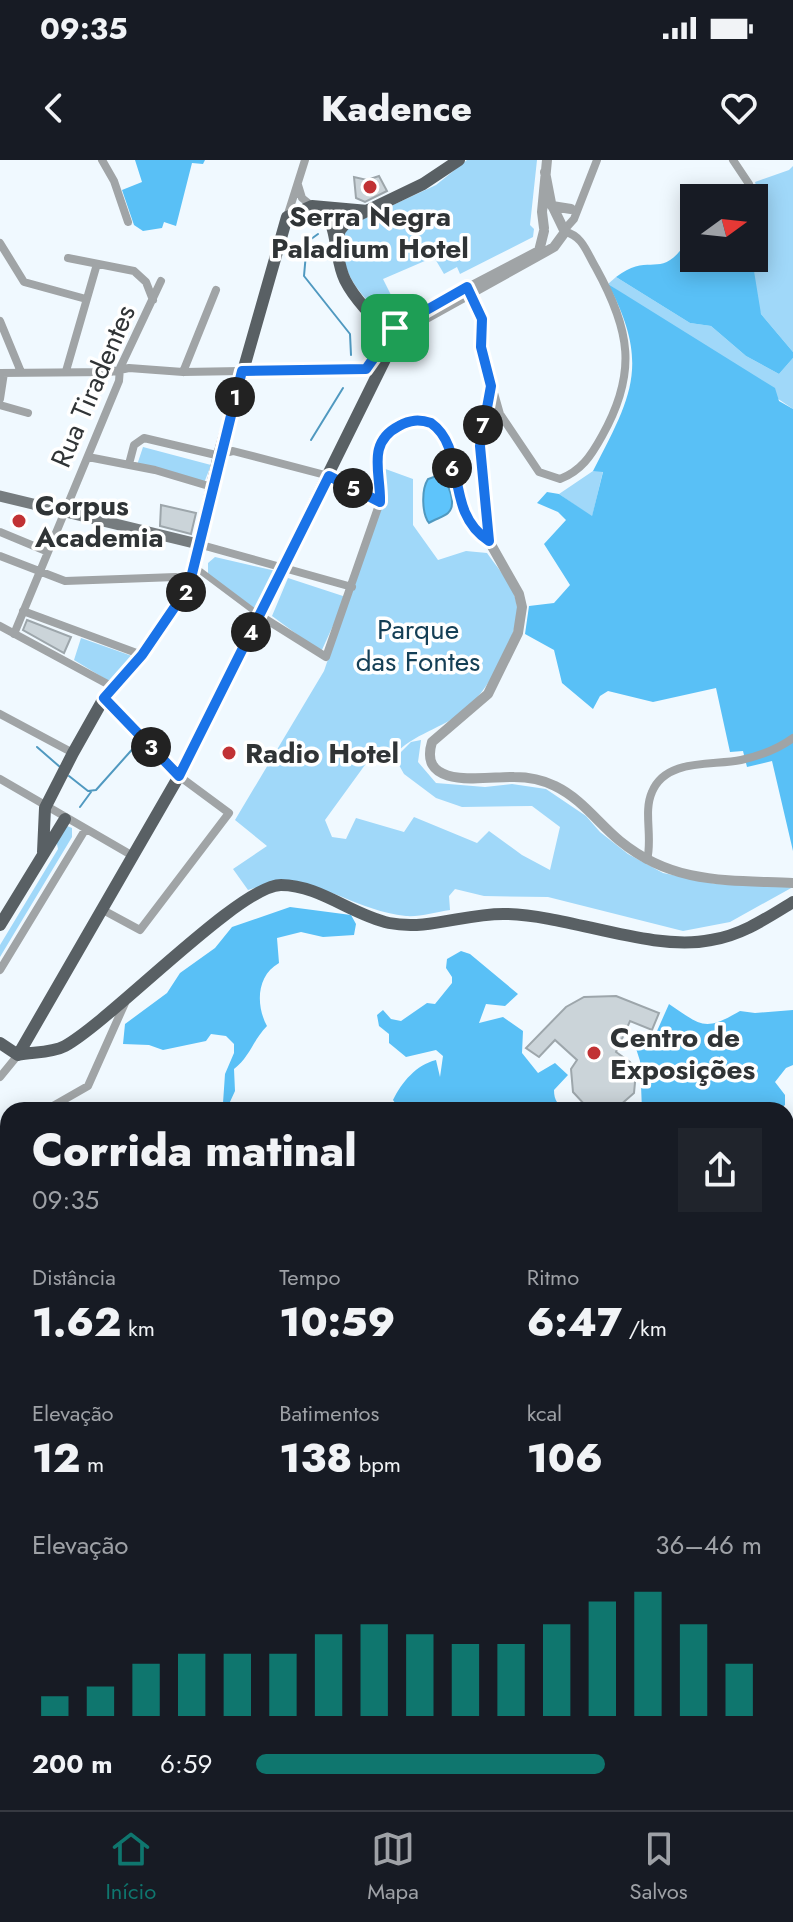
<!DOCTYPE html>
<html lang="pt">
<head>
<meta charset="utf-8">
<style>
	body { margin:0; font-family:Jost,sans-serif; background:#20242c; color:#f1f3f6; height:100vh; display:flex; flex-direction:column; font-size:30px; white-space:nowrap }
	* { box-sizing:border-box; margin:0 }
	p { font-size:26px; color:#9ea1a6 }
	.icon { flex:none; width:44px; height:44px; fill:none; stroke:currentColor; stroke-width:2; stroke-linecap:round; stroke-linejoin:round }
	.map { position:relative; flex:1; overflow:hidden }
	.details { position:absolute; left:0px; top:942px; width:794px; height:708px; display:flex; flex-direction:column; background:#171b24; border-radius:24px 24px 0 0; box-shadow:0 4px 20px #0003 }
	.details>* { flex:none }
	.needle { width:52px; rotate:75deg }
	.buttons { position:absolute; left:680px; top:24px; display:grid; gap:16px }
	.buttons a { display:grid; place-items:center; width:88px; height:88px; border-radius:0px; background:#171b24; box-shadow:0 4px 20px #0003; font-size:40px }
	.pin { position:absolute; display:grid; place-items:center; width:68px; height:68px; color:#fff; margin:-34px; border-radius:16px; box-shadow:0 4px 12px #0006 }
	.km { position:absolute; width:40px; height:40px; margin:-20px; border-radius:50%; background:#222; color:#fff; font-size:22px; line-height:40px; text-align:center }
	.round { display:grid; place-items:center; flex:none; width:84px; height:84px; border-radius:0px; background:#20242c }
	.head { display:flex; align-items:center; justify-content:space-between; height:136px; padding:0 32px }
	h1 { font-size:44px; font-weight:800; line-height:60px }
	.stats { display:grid; grid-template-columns:repeat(3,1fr); gap:12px; height:136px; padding:8px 32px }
	.stats div { display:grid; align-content:center }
	.stats b { font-size:40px; font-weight:800 }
	.stats small { font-size:22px; font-weight:400 }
	.stats p { font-size:22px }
	.chart { height:224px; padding:16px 32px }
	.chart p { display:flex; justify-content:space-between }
	.chart svg { width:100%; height:144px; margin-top:8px; stroke:#0f766e; stroke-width:6 }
	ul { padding:0 32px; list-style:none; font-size:26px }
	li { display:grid; grid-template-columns:128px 96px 1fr; align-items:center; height:60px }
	li i { height:20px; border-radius:10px; background:#0f766e }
	.status { display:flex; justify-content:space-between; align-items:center; height:56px; padding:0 40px; background:#171b24; direction:ltr }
	.status svg { height:22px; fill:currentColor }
	header { display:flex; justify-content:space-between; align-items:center; height:104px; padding:0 32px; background:#171b24; font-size:36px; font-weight:800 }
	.menu { display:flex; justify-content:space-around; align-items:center; height:112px; border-top:2px solid #363941; background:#171b24; font-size:22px; color:#9ea1a6 }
	.menu a { display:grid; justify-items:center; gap:4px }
	.menu .selected { color:#0f766e }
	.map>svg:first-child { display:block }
	.green { fill:#a0d8f9 }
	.forest { fill:#59c0f6 }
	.water { fill:#5ec4fb; stroke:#5099c0; stroke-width:2 }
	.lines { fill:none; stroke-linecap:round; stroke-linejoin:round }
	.stream { stroke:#5099c0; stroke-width:2 }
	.canal { stroke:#5ec4fb; stroke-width:7 }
	.building { fill:#cbd4d9; stroke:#9da6ab; stroke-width:2 }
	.pedestrian { stroke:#a0a4a6; stroke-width:6 }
	.minor { stroke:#a0a4a6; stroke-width:8 }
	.tertiary { stroke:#a0a4a6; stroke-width:10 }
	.secondary { stroke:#767c7f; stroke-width:11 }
	.primary { stroke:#596064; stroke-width:12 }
	.route-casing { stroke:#fff; stroke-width:16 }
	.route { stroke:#1a73e8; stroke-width:10 }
	.poi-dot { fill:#c13234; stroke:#fff; stroke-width:3 }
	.labels { text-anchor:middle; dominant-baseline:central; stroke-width:7; stroke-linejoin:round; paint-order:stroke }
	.poi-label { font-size:28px; font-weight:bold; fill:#303436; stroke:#fff; text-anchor:start }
	.street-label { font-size:28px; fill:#303436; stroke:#fff }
	.park-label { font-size:28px; fill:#143f56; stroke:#fff }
</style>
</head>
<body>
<div class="status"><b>09:35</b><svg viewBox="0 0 49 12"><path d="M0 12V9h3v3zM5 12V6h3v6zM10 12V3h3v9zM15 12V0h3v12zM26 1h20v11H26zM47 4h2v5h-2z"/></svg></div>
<header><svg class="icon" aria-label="back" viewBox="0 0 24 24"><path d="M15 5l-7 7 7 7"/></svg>Kadence<svg class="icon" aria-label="heart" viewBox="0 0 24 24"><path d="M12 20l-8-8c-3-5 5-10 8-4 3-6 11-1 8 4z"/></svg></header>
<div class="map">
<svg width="793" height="1650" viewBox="0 0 793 1650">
	<rect width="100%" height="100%" fill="#f0f9ff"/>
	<path class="green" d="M467,0h70l-7,65 4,4 -1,8 -73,37 -3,-7 -13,7 -10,-17 -51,22 14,28 -20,3c-24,-22 -44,-52 -29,-84l88,-41z
		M793,6v186l-32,-38 -24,-56h17v-52l7,-3 -6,-21 34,-12z
		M616,117l74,46 21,3 35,30 33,18 14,-16v51l-185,-125z
		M143,287l68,18 -7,18 -67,-18z
		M380,307l33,12v46l25,35 28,-9 21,2c10,14 25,31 29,48 8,28 -29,92 -51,109 -23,19 -51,23 -72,46l-15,-9 -53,73 7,17 14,2 10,-21 48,14 10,-15 63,26 12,-12 33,24 28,15 10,-43 -28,-21 -70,1 -26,-9 -32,-24 -9,-16 16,-16 10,-2 -3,22 18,21 49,4 27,-3 34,5 40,27 14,16 28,22 35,19 53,11 77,3 -63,35 -47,9 -135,-34 -64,-1 -29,-7 -6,7 1,14c-14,2 -30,7 -44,6 -62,-7 -91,-49 -158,-26l-15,-21 34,-23 -32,-26 89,-149 57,-166z
		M593,311h10l-11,46 -33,-23z
		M215,397l61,14 -19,40 -49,-37v-11z
		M288,418l58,19 -25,55 -49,-36z
		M81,478l51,18 -20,27 -38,-23z
		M67,666l5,2v9l-72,120v-12l58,-96 -2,-10z"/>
	<path class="forest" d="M135,0h70l-2,4 -11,-1 -16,63 -12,-4 -2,6 -19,3 -9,-6 -12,-35 20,-8z
		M694,70v28h43l3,6 14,7 7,43 32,38v6l-14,16 -33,-18 -35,-30 -21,-3 -74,-46c38,-29 45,11 78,-47z
		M608,124l167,104 4,13 14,8v442l-21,-90 -25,6 -4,-16 -13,1 -14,-64 -63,14 -45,-11 -8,5 -7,13 -31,-26 -8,-33 -29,-16 4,-28 25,-3 16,-18 -26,-41 22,-24 -8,-8 -21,-9 10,-11 12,2 33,22 11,-44 -10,-1c38,-74 58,-106 15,-187z
		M290,747l61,8 5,9 -2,11 -31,2 -22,-5 -24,6 2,25c-23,13 -23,43 -12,63 -14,14 -17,31 -33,43l1,22 -6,13 -6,-1 2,-29 9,-21v-9l-8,-8 -15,-2 -5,7 -43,9 -14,-5 -26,-1 2,-20 42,-31 13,-20 35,-25 17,-21z
		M461,791l9,3 48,40 -13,12 -19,-2 -7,19 24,-6 20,14 -1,22 16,20 17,-10 13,12 -14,15c0,11 4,15 13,20h-167l-7,-10c9,-18 23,-35 43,-40l4,17 3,-21 -7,-6 -30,7 -17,-14v-9l-10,-8 -2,-11 6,-5 8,9 10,2 26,-18 8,1 17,-21v-6l-6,-9 1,-9z
		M669,844c33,22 35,28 71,7l15,2 38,-3v55l-7,3 -11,14 10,13v10l-6,5h-137l-2,-49 -8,-25 5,-3 16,7z"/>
	<path class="water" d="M442,314c5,8 16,30 6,39 -4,4 -13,6 -19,10 -7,-9 -8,-33 -1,-44z"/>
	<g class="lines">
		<path class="stream" d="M318,74l-11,8 -3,34 46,58 1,21
			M311,280l32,-52
			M37,587l23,20
			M69,616l19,15 8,-1 41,-46
			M80,647l11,-15"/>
		<path class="canal" d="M0,1563l8,5
			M0,1623l8,-7"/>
	</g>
	<path class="building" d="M379,16l8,15 -22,11 -9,-4 -2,-21 13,3z
		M161,345l35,8 -5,21 -31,-8z
		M27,460l44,17 -7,16 -41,-23z
		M616,836l43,17 -7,17 -22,-9 -14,31 14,10 6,10 -2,21 -16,14 -19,2 -15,-5 -11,-12 -2,-23 6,-9 -22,-20 -16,17 -13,-9 40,-41 18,-10z"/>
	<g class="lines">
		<path class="pedestrian" d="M195,407l64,48"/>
		<path class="minor" d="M102,0l12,21 14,41
			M733,0l16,24
			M298,25l4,13 10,8
			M287,57l18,-57
			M565,69l9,-10 23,-59
			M0,83l24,39 62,17
			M68,98l66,13 12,11 7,18
			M469,132l13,27 -1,28 19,67 39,58 21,7c21,-8 31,-23 42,-43 36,-64 28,-106 -6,-168 -9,-15 -14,-33 -31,-36
			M0,161l21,51
			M366,209l24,-35
			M66,211l31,-107
			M183,212l33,-82
			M0,213l110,-1 19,-4 54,4 183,-3
			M0,239l4,-26
			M0,245l28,8
			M88,297l67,13 57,17
			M129,304l5,-19 10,-7 72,17 17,-4 96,25
			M0,372l46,19
			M489,381l-9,-95 11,-59
			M198,384l154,43
			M0,396l65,25 111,-4 13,9
			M23,451l119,44
			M259,455l67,42 54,-155
			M0,466l113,61
			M14,474l105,-253 1,-13 41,-87
			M0,554l73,39
			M0,619l133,77
			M647,700c6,-22 -4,-48 5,-68 14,-34 60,-26 89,-32 18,-4 37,-11 52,-22
			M103,750l37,20 89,-117 -50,-37 -75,-78
			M0,810l85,-140
			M0,917l18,-22
			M46,950l42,-24 37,-83
			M0,1006l8,-10
			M0,1074l8,-11
			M0,1100l8,10
			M0,1167l8,6
			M0,1384l8,-5
			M383,1642l6,8
			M477,1642l6,8
			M687,1650v-8"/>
		<path class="tertiary" d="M552,46l19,3
			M544,68l-2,-16 5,-52
			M390,174l15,-13 134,-70 5,-20
			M395,179l8,-8 151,-84 11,-15 -14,-29 -6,-31
			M329,316l51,26c1,-29 -14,-59 19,-76 12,-6 20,-7 32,-3l14,17 23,82 21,19 30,53 3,13 -4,26 -30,61 -56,48c-15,49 56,34 82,35 14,0 29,3 41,9 27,13 43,37 65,55 54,44 108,39 173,42"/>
		<path class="secondary" d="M0,336l198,48
			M786,1488l7,-11
			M753,1650l1,-8"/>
		<path class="primary" d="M336,83l4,-13 8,-10 75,-36 36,-24
			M43,692l2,-44 28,-55 31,-55 38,-43 47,-69 30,-131 68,-238 25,-11 56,5
			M0,765l65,-106
			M0,883l18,12
			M18,895l161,-279 216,-437c-17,-17 -39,-37 -50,-59 -11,-22 -6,-53 -23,-72
			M18,895c14,-3 34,-2 47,-9 48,-27 175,-161 216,-161 38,0 71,30 108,38 41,8 79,-11 119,-9 63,2 144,38 203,26 31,-5 56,-22 82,-38"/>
	</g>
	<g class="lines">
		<g class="route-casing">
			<path id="route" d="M467,127l15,32 -1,28 10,39 -11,60 9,95c-46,-29 -21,-92 -58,-118 -12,-4 -21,-3 -32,3 -33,17 -18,47 -19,76l-51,-26 -150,300 -75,-78 38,-43 47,-69 53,-215 124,-2 29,-41z"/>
		</g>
		<use href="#route" class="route"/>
	</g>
	<g class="poi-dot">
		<circle cx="370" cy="27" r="8"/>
		<circle cx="19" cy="361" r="8"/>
		<circle cx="229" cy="593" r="8"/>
		<circle cx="594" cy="893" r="8"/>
	</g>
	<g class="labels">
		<g class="poi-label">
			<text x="370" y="56" text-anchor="middle">Serra Negra<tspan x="370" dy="32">Paladium Hotel</tspan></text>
			<text x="35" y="345">Corpus<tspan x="35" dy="32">Academia</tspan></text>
			<text x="245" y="593">Radio Hotel</text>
			<text x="610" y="877">Centro de<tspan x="610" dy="32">Exposições</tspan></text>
		</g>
		<g class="street-label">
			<text transform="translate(93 226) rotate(-67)">Rua Tiradentes</text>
		</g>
		<g class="park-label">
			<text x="418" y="469">Parque<tspan x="418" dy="32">das Fontes</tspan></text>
		</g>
	</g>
</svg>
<div class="buttons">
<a><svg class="needle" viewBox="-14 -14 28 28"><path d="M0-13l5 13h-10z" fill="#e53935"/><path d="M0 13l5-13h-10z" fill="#9ea1a6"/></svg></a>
</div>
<div class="pin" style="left:395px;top:168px;background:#1e9e55"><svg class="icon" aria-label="arrive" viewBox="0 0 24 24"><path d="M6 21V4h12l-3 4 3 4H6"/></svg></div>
<b class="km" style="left:235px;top:237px">1</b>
<b class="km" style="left:186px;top:432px">2</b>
<b class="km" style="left:151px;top:587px">3</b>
<b class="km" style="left:251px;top:472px">4</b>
<b class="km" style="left:353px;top:328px">5</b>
<b class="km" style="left:452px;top:308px">6</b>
<b class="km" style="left:483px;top:265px">7</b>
<section class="details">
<div class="head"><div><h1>Corrida matinal</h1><p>09:35</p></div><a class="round"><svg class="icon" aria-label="share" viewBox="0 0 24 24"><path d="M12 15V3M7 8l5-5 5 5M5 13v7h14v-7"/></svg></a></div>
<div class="stats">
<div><p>Distância</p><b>1.62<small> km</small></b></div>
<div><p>Tempo</p><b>10:59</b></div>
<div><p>Ritmo</p><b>6:47<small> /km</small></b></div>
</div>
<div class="stats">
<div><p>Elevação</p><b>12<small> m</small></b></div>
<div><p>Batimentos</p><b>138<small> bpm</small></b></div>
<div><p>kcal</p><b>106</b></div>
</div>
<div class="chart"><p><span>Elevação</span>36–46 m</p>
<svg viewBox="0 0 160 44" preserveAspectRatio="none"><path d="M5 44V38M15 44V35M25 44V28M35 44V25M45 44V25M55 44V25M65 44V19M75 44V16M85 44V19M95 44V22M105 44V22M115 44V16M125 44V9M135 44V6M145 44V16M155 44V28"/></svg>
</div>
<ul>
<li><b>200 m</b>6:59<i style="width:69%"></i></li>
</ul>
</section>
</div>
<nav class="menu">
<a class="selected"><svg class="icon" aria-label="home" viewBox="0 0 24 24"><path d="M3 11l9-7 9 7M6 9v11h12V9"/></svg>Início</a>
<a><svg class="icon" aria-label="map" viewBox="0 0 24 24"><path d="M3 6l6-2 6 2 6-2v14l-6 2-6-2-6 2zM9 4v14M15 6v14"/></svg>Mapa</a>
<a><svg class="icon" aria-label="saved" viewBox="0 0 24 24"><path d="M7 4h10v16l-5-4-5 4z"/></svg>Salvos</a>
</nav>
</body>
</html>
